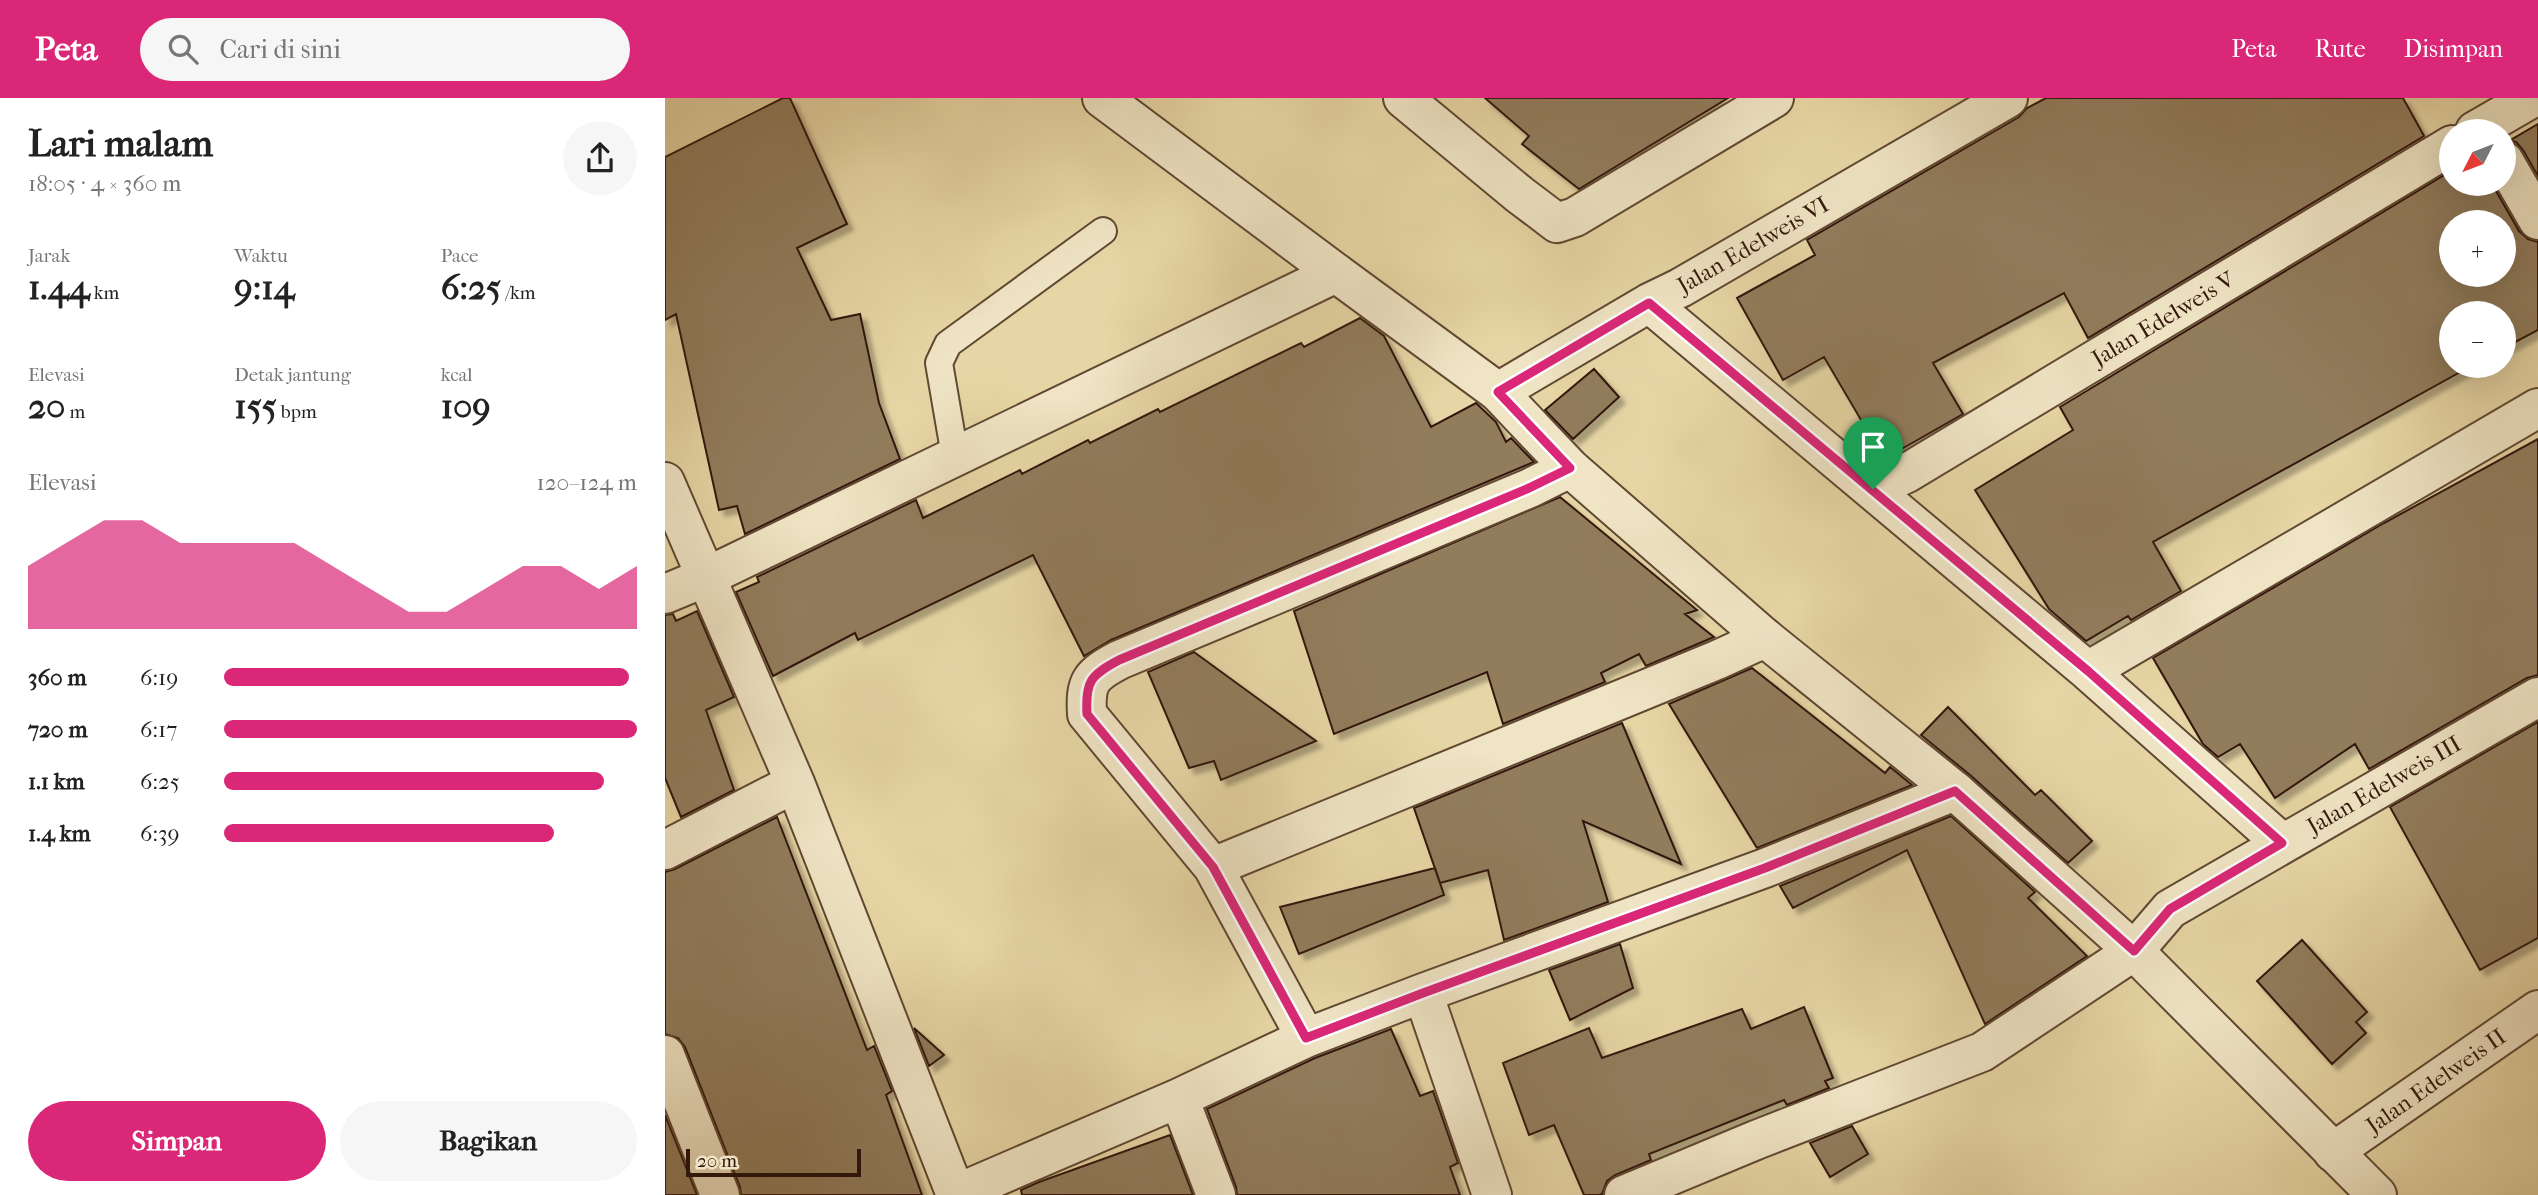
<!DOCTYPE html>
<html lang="id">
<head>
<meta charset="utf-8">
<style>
	body { margin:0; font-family:"IM FELL French Canon",serif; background:#f6f6f6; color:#222; height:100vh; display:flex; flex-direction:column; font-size:26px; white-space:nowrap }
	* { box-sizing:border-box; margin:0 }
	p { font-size:23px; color:#767676 }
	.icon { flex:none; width:38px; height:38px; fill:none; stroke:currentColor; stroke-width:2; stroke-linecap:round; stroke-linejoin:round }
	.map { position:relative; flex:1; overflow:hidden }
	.drawer { display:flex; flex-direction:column; background:#fff; width:665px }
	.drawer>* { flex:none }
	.needle { width:46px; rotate:228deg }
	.tools { position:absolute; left:1774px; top:21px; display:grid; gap:14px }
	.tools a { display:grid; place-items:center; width:77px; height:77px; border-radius:50%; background:#fff; box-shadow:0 7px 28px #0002; font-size:35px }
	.scale { position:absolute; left:21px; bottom:18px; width:175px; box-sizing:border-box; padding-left:7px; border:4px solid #33180c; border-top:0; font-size:19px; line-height:24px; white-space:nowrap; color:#33180c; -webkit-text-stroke:5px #efe4c4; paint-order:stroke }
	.pin { position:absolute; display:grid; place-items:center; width:60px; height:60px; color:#fff; margin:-72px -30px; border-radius:50% 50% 50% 0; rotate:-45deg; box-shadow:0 0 7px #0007 }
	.pin .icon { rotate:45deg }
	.round { display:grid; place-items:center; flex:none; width:74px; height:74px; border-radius:37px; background:#f6f6f6 }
	.headline { display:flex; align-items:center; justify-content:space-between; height:119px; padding:0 28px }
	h1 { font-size:38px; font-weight:700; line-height:52px }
	.figures { display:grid; grid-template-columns:repeat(3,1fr); gap:10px; height:119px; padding:7px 28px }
	.figures div { display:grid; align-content:center }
	.figures b { font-size:35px; font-weight:700 }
	.figures small { font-size:19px; font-weight:400 }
	.figures p { font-size:19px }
	.chart { height:196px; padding:14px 28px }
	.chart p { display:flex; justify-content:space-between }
	.chart svg { width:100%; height:126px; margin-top:7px; fill:#db2777; opacity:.7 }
	.button { display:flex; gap:14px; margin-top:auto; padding:14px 28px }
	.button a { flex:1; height:80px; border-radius:42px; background:#db2777; color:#fff; font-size:28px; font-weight:700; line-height:80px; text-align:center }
	.button a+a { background:#f6f6f6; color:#222 }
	ul { padding:0 28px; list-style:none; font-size:23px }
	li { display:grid; grid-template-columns:112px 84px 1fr; align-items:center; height:52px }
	li i { height:18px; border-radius:9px; background:#db2777 }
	header { display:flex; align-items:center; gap:42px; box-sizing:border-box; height:98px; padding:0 35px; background:#db2777; color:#fff }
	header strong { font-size:33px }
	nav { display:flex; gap:38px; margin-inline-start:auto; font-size:24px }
	.search { width:490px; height:63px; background:#f6f6f6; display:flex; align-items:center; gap:18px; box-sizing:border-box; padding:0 24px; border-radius:38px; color:#767676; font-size:26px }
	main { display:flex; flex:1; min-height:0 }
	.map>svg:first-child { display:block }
	.building { fill:#917b5c; stroke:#33180c; stroke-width:2; fill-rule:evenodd; filter:url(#shadow) }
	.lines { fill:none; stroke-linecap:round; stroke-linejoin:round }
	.service-casing { stroke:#604832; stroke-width:30 }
	.minor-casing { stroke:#604832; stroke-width:42 }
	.tertiary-casing { stroke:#604832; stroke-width:42 }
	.service { stroke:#efe4c4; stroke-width:26 }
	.minor { stroke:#efe4c4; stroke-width:38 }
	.tertiary { stroke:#efe4c4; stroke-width:38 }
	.route-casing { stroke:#fff; stroke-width:14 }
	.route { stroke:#db2777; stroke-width:9 }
	.labels { text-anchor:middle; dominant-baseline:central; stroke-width:5; stroke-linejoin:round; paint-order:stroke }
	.street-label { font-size:23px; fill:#33180c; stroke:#efe4c4 }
</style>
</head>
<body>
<header>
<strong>Peta</strong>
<div class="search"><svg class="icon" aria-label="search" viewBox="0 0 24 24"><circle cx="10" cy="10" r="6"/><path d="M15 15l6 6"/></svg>Cari di sini</div>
<nav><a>Peta</a><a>Rute</a><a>Disimpan</a></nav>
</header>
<main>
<section class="drawer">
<div class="headline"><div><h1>Lari malam</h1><p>18:05 · 4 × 360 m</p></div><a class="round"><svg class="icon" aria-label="share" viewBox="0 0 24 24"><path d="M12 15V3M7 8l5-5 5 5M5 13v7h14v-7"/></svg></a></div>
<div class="figures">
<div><p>Jarak</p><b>1.44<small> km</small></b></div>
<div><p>Waktu</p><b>9:14</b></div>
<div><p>Pace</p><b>6:25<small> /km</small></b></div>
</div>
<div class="figures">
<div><p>Elevasi</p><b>20<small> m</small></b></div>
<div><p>Detak jantung</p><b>155<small> bpm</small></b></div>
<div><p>kcal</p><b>109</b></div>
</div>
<div class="chart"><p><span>Elevasi</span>120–124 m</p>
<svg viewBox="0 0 160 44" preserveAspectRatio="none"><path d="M0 44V22L10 14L20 6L30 6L40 14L50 14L60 14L70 14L80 22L90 30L100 38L110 38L120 30L130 22L140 22L150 30L160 22V44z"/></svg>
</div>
<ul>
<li><b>360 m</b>6:19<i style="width:98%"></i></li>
<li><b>720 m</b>6:17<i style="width:100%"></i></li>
<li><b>1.1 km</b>6:25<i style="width:92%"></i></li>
<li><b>1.4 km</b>6:39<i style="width:80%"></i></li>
</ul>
<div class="button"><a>Simpan</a><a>Bagikan</a></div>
</section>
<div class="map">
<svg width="1873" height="1097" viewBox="0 0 1873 1097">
	<defs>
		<filter id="shadow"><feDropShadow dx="6" dy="6" stdDeviation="2" flood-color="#0004"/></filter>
	</defs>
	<rect width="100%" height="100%" fill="#e7d6a5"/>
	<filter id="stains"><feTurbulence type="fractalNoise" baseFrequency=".00286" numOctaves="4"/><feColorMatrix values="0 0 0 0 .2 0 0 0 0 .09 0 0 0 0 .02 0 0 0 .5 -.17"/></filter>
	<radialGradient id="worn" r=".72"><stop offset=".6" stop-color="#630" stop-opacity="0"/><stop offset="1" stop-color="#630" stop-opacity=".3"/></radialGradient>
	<path class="building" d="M118,0h7l57,126 -50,24 34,72 29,-6 19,89 21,56 -155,75 -8,-28 -18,4 -43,-196 -11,6v-163z
		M820,0h243l-149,91 -57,-45 7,-8z
		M1381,0h357l21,38 -336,202 -24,-45 -131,70 30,51 -79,45 -60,-102 -41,23 -46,-82 78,-43 -8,-15 212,-123 8,-9z
		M1873,26v52l-15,-26 -7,-8 -7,-1z
		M1787,75v11h40l27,47 9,8 10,3v88l-34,18v-35h-52v53h19l-318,176 28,49 -50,29 -3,-4 -42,25 -37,-32 -74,-119 98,-60 -13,-23 386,-233 1,2zM1787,124h52v53h-52z
		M695,220l24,18 47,91 45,-24 20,19 10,20 5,-4 23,24 -423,178 -27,16 -51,-101 -175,85 -3,-7 -82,43 -37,-84 23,-10 -2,-5 159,-77 7,18 97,-48 2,4 66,-34 2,3 68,-34 2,3 141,-69 3,4z
		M929,271l25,28 -46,42 -28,-29z
		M1873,341v236l-11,3 -158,91 -14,-25 -80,54 -35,-54 -22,13 -15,-13 -50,-86 231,-135z
		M895,399l137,113 -12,4 29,23 -68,29 -7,-12 -38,19 4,9 -102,42 -16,-52 -153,62 -40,-123z
		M32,513l37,86 -28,13 28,80 -53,27 -16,-39v-163l8,-1 3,7z
		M529,554l122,89 -95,39 -7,-19 -25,7 -41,-96z
		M1087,570l133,105 5,-6 22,18 -155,63 -88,-144z
		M1283,609l87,88 6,-5 51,51 -24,22 -98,-88 -49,-40z
		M1873,624v216l-58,32 -90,-163z
		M957,625l59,141 -98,-43 25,81 -104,38 -16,-70 -48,13 -26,-75z
		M1286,718l84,76 -7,6 59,58 -102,68 -78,-174 -114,58 -13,-22z
		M112,719l90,233 7,-4 18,45 -6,4 36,100h-181l-1,-8 -55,-140 -7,-9 -13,-4v-162l10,-3z
		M770,770l9,27 -145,59 -19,-47z
		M1637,842l65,72 -11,10 10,11 -34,31 -75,-83z
		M955,846l13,44 -63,32 -21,-50z
		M1139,909l29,71 -8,3 4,7 -42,17 -3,-5 -135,54 2,6 -36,15 -8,6 -5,13 -3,1h-15l-30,-70 -25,10 -26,-72 86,-35 13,30 140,-49 9,20z
		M249,930l30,27 -15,11z
		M726,931l29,67 13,-5 25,72 -8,4 10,28h-223l-1,-8 -29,-78 108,-51z
		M0,1017l32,80h-32z
		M1187,1028l16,28 -38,23 -20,-34z
		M505,1037l23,60h-171l-1,-5 18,-8z"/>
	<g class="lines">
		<g class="service-casing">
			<path id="service" d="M290,358l-16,-93 9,-19 155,-113"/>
		</g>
		<g class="minor-casing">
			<path id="minor" d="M437,0l234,175
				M738,0l117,97 37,28 18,-6 199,-119
				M1810,33l57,-33
				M1839,63l34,59
				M984,205l439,368 194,172
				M833,294l151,-89 31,-15 328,-190
				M0,384l130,301 161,412
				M1208,391l34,-16 545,-328
				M1423,573l450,-263
				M0,752l130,-67
				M548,769l-126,-153c-2,-33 4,-39 32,-54l411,-172 40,-20
				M758,895l69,202
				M641,940l-93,-171 504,-207 48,-22
				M0,957l55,140
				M514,1000l127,-60 117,-45 342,-125 190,-77
				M1668,1054l205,-142
				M291,1096l223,-96 37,97
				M959,1097l132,-55 226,-88 152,-101 36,-42 368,-212"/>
		</g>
		<g class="tertiary-casing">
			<path id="tertiary" d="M0,496l41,-17 630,-304 162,119 72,76 195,170 190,153 179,160 243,244"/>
		</g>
		<use href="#service" class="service"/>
		<use href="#minor" class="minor"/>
		<use href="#tertiary" class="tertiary"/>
	</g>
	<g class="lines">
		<g class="route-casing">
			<path id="route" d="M984,205l439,368 194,172 -112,66 -36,42 -179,-160 -190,77 -342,125 -117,45 -93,-171 -126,-153c-2,-33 4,-39 32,-54l410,-172 41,-20 -72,-76z"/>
		</g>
		<use href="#route" class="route"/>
	</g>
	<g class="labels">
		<g class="street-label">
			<text transform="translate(1088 147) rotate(-30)">Jalan Edelweis VI</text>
			<text transform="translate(1498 221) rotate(-31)">Jalan Edelweis V</text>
			<text transform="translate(1719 687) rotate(-30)">Jalan Edelweis III</text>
			<text transform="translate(1771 983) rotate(-35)">Jalan Edelweis II</text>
		</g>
	</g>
	<rect width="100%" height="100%" filter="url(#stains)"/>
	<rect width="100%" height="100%" fill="url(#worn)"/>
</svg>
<div class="tools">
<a><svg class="needle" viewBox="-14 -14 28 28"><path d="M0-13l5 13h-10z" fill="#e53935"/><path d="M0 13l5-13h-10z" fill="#767676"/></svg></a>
<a>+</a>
<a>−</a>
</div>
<div class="scale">20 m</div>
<div class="pin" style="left:1208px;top:391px;background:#1e9e55"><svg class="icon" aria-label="arrive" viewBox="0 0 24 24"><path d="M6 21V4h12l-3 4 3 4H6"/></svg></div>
</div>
</main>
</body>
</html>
